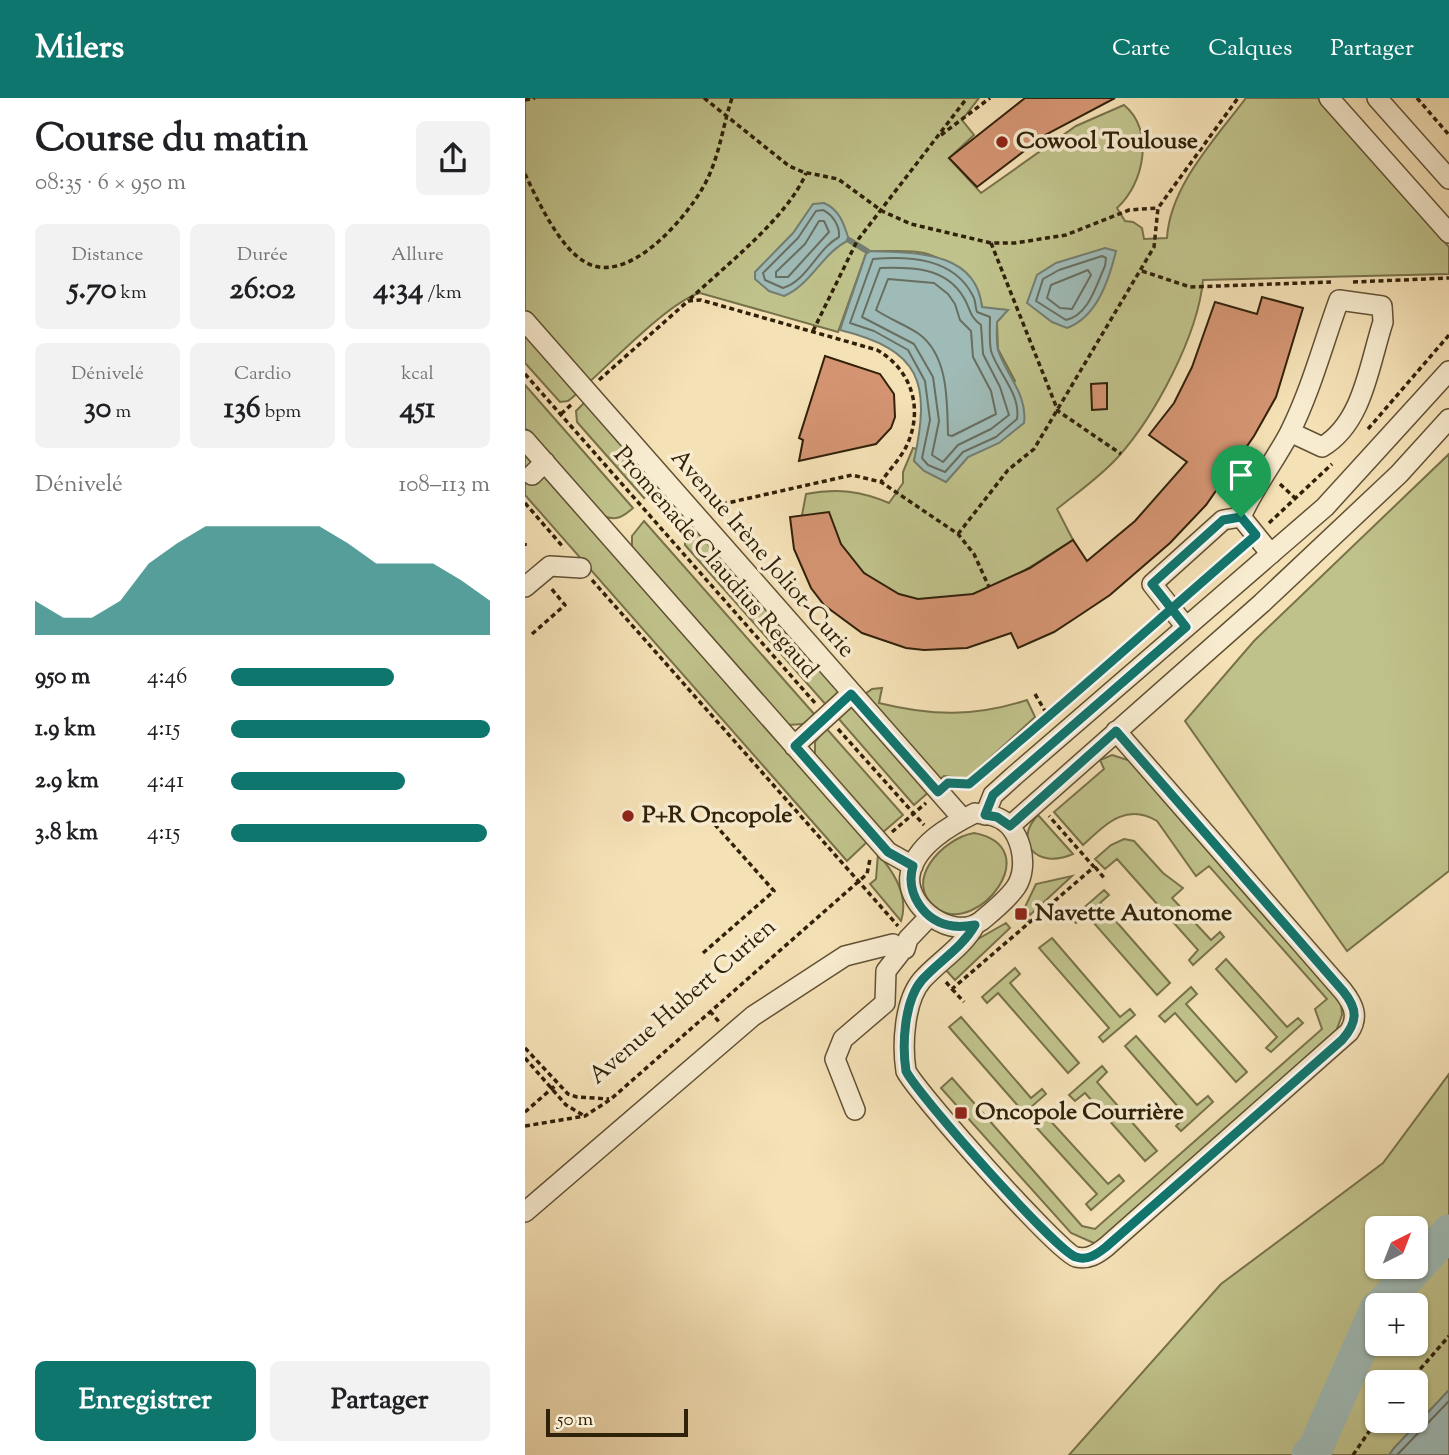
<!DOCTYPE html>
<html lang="fr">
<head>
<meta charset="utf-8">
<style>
	body { margin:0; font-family:"Sorts Mill Goudy",serif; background:#f2f2f2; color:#202124; height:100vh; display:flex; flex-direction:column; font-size:26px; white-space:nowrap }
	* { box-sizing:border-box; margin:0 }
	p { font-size:23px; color:#757577 }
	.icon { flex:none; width:38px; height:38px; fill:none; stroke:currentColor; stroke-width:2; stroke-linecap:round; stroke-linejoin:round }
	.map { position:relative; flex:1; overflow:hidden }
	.sheet { display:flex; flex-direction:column; background:#fff; width:525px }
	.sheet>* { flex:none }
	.needle { width:46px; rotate:42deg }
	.fabs { position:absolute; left:840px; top:1118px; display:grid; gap:14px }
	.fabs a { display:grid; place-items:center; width:63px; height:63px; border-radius:10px; background:#fff; box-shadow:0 2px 5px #0004; font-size:35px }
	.scale { position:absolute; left:21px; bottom:18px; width:142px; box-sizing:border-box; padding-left:7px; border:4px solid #302109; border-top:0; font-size:19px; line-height:24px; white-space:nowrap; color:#302109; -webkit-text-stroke:5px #f8ecd0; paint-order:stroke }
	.pin { position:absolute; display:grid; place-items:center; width:60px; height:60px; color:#fff; margin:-72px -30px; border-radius:50% 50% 50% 0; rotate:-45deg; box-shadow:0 0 7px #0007 }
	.pin .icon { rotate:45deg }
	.round { display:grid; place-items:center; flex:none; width:74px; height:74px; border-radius:10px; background:#f2f2f2 }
	.headline { display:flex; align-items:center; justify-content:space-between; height:119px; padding:0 35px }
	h1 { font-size:38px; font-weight:700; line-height:52px }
	.figures { display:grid; grid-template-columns:repeat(3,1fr); gap:10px; height:119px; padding:7px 35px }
	.figures div { display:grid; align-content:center; border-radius:10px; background:#f2f2f2; text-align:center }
	.figures b { font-size:30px; font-weight:700 }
	.figures small { font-size:19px; font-weight:400 }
	.figures p { font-size:19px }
	.chart { height:196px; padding:14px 35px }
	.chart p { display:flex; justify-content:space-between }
	.chart svg { width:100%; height:126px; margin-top:7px; fill:#0f766e; opacity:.7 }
	.button { display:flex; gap:14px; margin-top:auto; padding:14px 35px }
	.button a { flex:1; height:80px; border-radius:10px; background:#0f766e; color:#fff; font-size:28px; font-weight:700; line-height:80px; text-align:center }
	.button a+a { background:#f2f2f2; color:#202124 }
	ul { padding:0 35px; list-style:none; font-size:23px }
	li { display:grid; grid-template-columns:112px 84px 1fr; align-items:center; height:52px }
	li i { height:18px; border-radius:9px; background:#0f766e }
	header { display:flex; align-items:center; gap:42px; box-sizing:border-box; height:98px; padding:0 35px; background:#0f766e; color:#fff }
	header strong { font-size:33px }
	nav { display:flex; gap:38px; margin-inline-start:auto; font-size:24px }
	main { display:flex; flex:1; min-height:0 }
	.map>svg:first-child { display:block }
	.green { fill:#c0c28b; stroke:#78724a; stroke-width:2; fill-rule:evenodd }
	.water { fill:#9fbbb7; stroke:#737d71; stroke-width:2 }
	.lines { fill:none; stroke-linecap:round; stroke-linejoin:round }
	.shore { stroke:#686e60; stroke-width:2 }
	.stream { stroke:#737d71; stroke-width:6 }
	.river { stroke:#9fbbb7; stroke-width:35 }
	.building { fill:#d49472; stroke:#302109; stroke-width:2 }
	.minor-casing { stroke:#615134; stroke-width:22 }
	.path { stroke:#302109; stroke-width:3.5; stroke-dasharray:5 3.5; stroke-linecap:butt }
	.minor { stroke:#f8ecd0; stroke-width:19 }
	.route-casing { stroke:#fff; stroke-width:14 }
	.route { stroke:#0f766e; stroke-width:9 }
	.poi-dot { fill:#8f2418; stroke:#f8ecd0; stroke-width:2.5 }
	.labels { text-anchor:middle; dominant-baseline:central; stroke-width:7; stroke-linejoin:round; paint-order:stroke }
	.poi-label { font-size:24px; font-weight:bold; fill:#302109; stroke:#f8ecd0; text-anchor:start }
	.street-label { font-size:24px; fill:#302109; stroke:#f8ecd0 }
</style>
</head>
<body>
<header>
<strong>Milers</strong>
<nav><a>Carte</a><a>Calques</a><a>Partager</a></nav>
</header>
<main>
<section class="sheet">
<div class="headline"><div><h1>Course du matin</h1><p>08:35 · 6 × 950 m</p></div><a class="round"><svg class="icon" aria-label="share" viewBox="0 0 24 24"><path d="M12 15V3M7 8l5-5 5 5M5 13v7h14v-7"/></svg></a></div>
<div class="figures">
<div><p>Distance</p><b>5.70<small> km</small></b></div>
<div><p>Durée</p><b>26:02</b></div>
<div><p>Allure</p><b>4:34<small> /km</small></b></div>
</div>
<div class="figures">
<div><p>Dénivelé</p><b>30<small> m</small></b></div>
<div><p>Cardio</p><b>136<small> bpm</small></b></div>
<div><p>kcal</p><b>451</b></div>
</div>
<div class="chart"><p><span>Dénivelé</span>108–113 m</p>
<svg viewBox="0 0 160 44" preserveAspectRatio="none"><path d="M0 44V32L10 38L20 38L30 32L40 19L50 12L60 6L70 6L80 6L90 6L100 6L110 12L120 19L130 19L140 19L150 25L160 32V44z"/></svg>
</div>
<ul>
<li><b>950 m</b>4:46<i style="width:63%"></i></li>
<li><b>1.9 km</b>4:15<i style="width:100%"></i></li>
<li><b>2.9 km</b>4:41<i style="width:67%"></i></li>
<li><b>3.8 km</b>4:15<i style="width:99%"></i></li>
</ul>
<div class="button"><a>Enregistrer</a><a>Partager</a></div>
</section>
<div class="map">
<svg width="924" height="1357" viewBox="0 0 924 1357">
	<rect width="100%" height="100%" fill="#f5e1b6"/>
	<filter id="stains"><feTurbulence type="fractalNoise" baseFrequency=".00286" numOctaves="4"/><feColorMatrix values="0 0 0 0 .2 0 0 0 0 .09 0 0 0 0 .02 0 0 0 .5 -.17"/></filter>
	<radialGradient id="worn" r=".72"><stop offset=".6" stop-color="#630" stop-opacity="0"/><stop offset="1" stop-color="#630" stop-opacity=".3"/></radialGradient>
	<path class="green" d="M0,0h454l-17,22 12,15 -25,23 32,35 95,-67 48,-21c31,25 20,79 -7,103l8,13 8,1 9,6 2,11 23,-1c3,-52 49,-100 79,-140h72l131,149v27l-246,6c-5,55 -48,136 -85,177 -18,20 -40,35 -61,52l16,31c-47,30 -116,79 -175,54 -37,-16 -66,-52 -96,-79l4,-21c31,-6 55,-3 83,9l14,-20v-11l10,-24 4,1 -3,12 10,9 22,12 22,-25 47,-76 -17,-32 -1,-27 10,-12 -25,-2c-2,-27 -33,-48 -58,-55 -17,-4 -39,-1 -57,-2l-29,81 -138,-39c-30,8 -88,69 -114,92l-61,-70z
		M0,233l54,61 -11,9 -8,1 -35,-39z
		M0,287l108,123c-10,9 -17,13 -30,8l-78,-88z
		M61,303l74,83 -16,14 -67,-76 -1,-11z
		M0,355l342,389 -20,19 -322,-366z
		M924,356v417l-102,80 -162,-230 69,-80z
		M119,423l171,194 -11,9 -17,1 -155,-176v-13z
		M171,427l146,167 -15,14 -142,-161v-9z
		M357,590l-3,15c52,13 97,14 148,-3l8,17 -68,62 -23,-3 -8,6 -75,-85 11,-8z
		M328,606l77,87 -16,14 -76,-87z
		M301,630l77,87 -21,18 -67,-75v-16z
		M587,657l19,6 210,241 1,13 -8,22 -238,207 -25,-11 -130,-145 11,-10 130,148 13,3 227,-200 -7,-20 12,-10 -118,-133 -13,10 -39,-55c-31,-19 -52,4 -74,24l-29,-33 50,-43 -4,-9z
		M513,717l35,39c-36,16 -61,-12 -35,-39z
		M449,735c74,14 4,103 -36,76 -38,-26 5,-71 36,-76z
		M599,741l10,2 29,32 20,15 -11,10 39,42 9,-8 4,5 -31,28 -4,-5 9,-10 -81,-91 -12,10 -10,-10 16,-14z
		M353,756c16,18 31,43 23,67l-31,-37 6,-5z
		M547,778l-42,39 -5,-8 11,-23z
		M579,792l5,5 -9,8 70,80 -13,12 -70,-80 -11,8 -4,-5z
		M481,825l4,5 -55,52 -10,-11 33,-30z
		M527,840l68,79 10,-8 5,6 -32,27 -4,-5 10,-9 -70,-80z
		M701,861l61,68 11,-9 5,5 -32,29 -5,-4 11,-11 -61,-68z
		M490,870l5,6 -10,9 69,80 -11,10 -70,-80 -11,10 -5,-6z
		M666,889l6,7 -11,10 61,68 -11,10 -61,-69 -10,9 -6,-6z
		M436,919l70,81 11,-9 4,5 -32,28 -5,-5 10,-10 -70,-80z
		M611,938l61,69 11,-9 5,6 -32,29 -5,-5 10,-10 -61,-70z
		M577,968l5,6 -10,10 60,69 -12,10 -60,-68 -10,8 -6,-6z
		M924,976v381h-380l152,-171 162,-121zM852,1130h39v39h-39zM852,1208h39v38h-39zM852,1284h39v39h-39z
		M521,1018l62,68 11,-9 5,6 -33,29 -5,-6 11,-10 -62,-68z"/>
	<path class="water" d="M299,105c16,7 20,21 25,37 -27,13 -38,45 -65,56l-15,-5 -14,-12v-7l38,-39 20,-29z
		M580,150l11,3c-7,29 -19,66 -49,77l-15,-6 -25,-19 10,-28 19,-12z
		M342,153c44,2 109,-2 115,56l26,3 -11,12c0,8 -1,19 1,28 8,25 30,45 26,73l-25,20 -31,14 -22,25 -22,-11 -10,-10c17,-79 7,-111 -74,-131z
		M924,1292v65h-60l5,-7z"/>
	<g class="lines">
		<path class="shore" d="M298,112c10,5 17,16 16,27 -22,12 -32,44 -56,51l-18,-8 -2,-7 35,-35 18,-27z
			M294,123h5l5,11 -41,45h-12v-5l29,-28z
			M577,158l4,2 -1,8c-9,19 -16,49 -39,54l-30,-19 7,-22 16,-9z
			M348,161c37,-3 81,-1 100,37 3,5 2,11 4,16l13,5c0,10 -1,24 1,34 7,22 30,43 26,68l-21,18 -33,15 -18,20 -17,-7 -6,-7 8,-38 -5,-39 -17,-31 -34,-19 -24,-8z
			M355,170c32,-1 66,-1 84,30 7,12 5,18 17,27l2,29 17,33 9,28 -18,14 -33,16 -15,17 -11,-7 7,-34 -6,-44 -19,-33 -52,-27z
			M563,172l3,5 -19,34 -12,-1 -13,-10 4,-13z
			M363,181l46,4 14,11 7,10 5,16 11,11 2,26 18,34 5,23 -44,22 -4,-1c-1,-32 1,-79 -29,-101 -13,-9 -30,-15 -43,-24z
			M872,1357l52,-54"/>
		<path class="stream" d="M324,142l18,11"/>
		<path class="river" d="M856,1208l68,-74
			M784,1357l7,-8 61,-138"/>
	</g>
	<path class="building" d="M500,0h90l-70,37 -68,52 -28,-29z
		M737,199l41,11 -27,89 -22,39 -48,69 -36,38 -60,52 -30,20 -26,17 -36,16 -7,-15 -44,15 -43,2 -18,-2 -44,-15 -38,-28 -13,-17 -17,-39 -4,-32 39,-5 12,32 23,29 35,21 19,5 55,-5 57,-26 43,-28 14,21 48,-40 52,-59 -38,-27 25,-32 18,-36 23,-65 42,12z
		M300,258l55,18 14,20 1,23 -4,11 -15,16 -77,17 4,-21 -4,-2z
		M582,285v26l-15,1 -1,-26z"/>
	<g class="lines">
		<g class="minor-casing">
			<path id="minor" d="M804,0l120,135
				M852,0l72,81
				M0,223l438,498
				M0,342l363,412 25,14
				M7,377l13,-13
				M746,456l-30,-37c13,-30 34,-56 49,-85 21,-42 33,-88 49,-132l43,6 1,16c-14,43 -20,101 -61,125l-32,-15
				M0,489l25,-21 31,2
				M661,529l-34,-43 71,-64 18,-3
				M269,648l57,-52
				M450,715c6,1 15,1 21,4 25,9 34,49 20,70 -9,13 -23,24 -35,34 -28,21 -76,-14 -71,-46 5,-30 41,-50 65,-62z
				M460,717l8,-20 21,-19 311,-269 124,-136
				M485,728l252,-223 137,-129 50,-55
				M450,827c-13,23 -36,36 -53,55 -18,21 -20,65 -16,91 11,22 152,181 170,186 12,3 21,-3 30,-10l243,-215c10,-15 5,-27 -6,-41l-227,-260
				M380,851l3,-10 21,-22
				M330,1012l-20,-51 8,-20 42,-36 1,-32 14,-18
				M0,1114l228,-196 92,-60 48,-12"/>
		</g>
		<path class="path" d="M179,0l85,68 14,6 35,7 44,32 29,13 80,19h24l51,-8 63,-25 29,-2
			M892,0l32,37
			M0,2l10,-2
			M416,37l49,-37
			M0,76c13,27 34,73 60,88 42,25 99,-42 117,-73 17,-28 20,-61 30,-91
			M466,145l67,168 63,43
			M617,173l48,16 141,-5
			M828,184l96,-4
			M165,201c34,-32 99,-83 116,-126
			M288,233l44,-90 110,-143
			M0,276l290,329
			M74,282l89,-79 13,-1 176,50c34,19 47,58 30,95 -6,13 -18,25 -26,37
			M36,316l11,-10
			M843,331l81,-94
			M755,386l16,15
			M0,405l39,45
			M189,408l138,-31 29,7 77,52 16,20 15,33
			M744,425l63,-59
			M433,436l50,-64 26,-21 120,-202 4,-39 80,-110
			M0,445v3
			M67,482l306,346
			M660,499l57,-50
			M7,536l33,-29 -15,-18
			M510,596l13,22
			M313,631l86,96
			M432,685l12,1 189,-164
			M367,734l34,-29
			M570,769l10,12
			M494,813l11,11
			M178,855l71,-62 -64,-72
			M421,884l6,7 142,-122 -45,-51
			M427,891l12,13
			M185,913l10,12
			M0,950l43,46 9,3 32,2
			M0,960l41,47 17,10
			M0,1014l32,-28
			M0,1028l60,-10 26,-17 256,-225 3,-15
			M884,1284l40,-46
			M828,1357l24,-35"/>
		<use href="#minor" class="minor"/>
	</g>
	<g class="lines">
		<g class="route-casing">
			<path id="route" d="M716,419l15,18c-96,83 -190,168 -287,249l-21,-1 -10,9 -87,-98 -56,52 93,106 25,14c-8,27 11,56 40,60 7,1 16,0 22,-1 -13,23 -36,36 -53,55 -18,21 -20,65 -16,91 11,23 151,181 170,186 12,4 21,-3 30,-10l236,-207c16,-18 16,-31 1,-49l-227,-260 -106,95 -13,-9 -12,-2 8,-20 193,-168 -34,-43 71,-64 18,-3"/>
		</g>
		<use href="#route" class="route"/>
	</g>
	<g class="poi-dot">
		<circle cx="477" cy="44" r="7"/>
		<circle cx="103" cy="718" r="7"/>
		<rect x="489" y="809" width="14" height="14" rx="3.5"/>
		<rect x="429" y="1008" width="14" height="14" rx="3.5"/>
	</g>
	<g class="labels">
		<g class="poi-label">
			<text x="491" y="44">Cowool Toulouse</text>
			<text x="117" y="718">P+R Oncopole</text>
			<text x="510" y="816">Navette Autonome</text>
			<text x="450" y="1015">Oncopole Courrière</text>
		</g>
		<g class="street-label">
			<text transform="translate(237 456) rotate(49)">Avenue Irène Joliot-Curie</text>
			<text transform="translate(190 465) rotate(49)">Promenade Claudius Regaud</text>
			<text transform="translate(158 904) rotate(-41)">Avenue Hubert Curien</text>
		</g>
	</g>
	<rect width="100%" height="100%" filter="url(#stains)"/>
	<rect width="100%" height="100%" fill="url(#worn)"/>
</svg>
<div class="fabs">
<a><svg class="needle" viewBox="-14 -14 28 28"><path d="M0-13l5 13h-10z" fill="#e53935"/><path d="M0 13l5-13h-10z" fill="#757577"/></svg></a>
<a>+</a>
<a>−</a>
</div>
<div class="scale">50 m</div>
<div class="pin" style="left:716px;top:419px;background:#1e9e55"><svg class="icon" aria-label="arrive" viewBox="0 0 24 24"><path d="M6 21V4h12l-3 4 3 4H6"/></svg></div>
</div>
</main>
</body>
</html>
